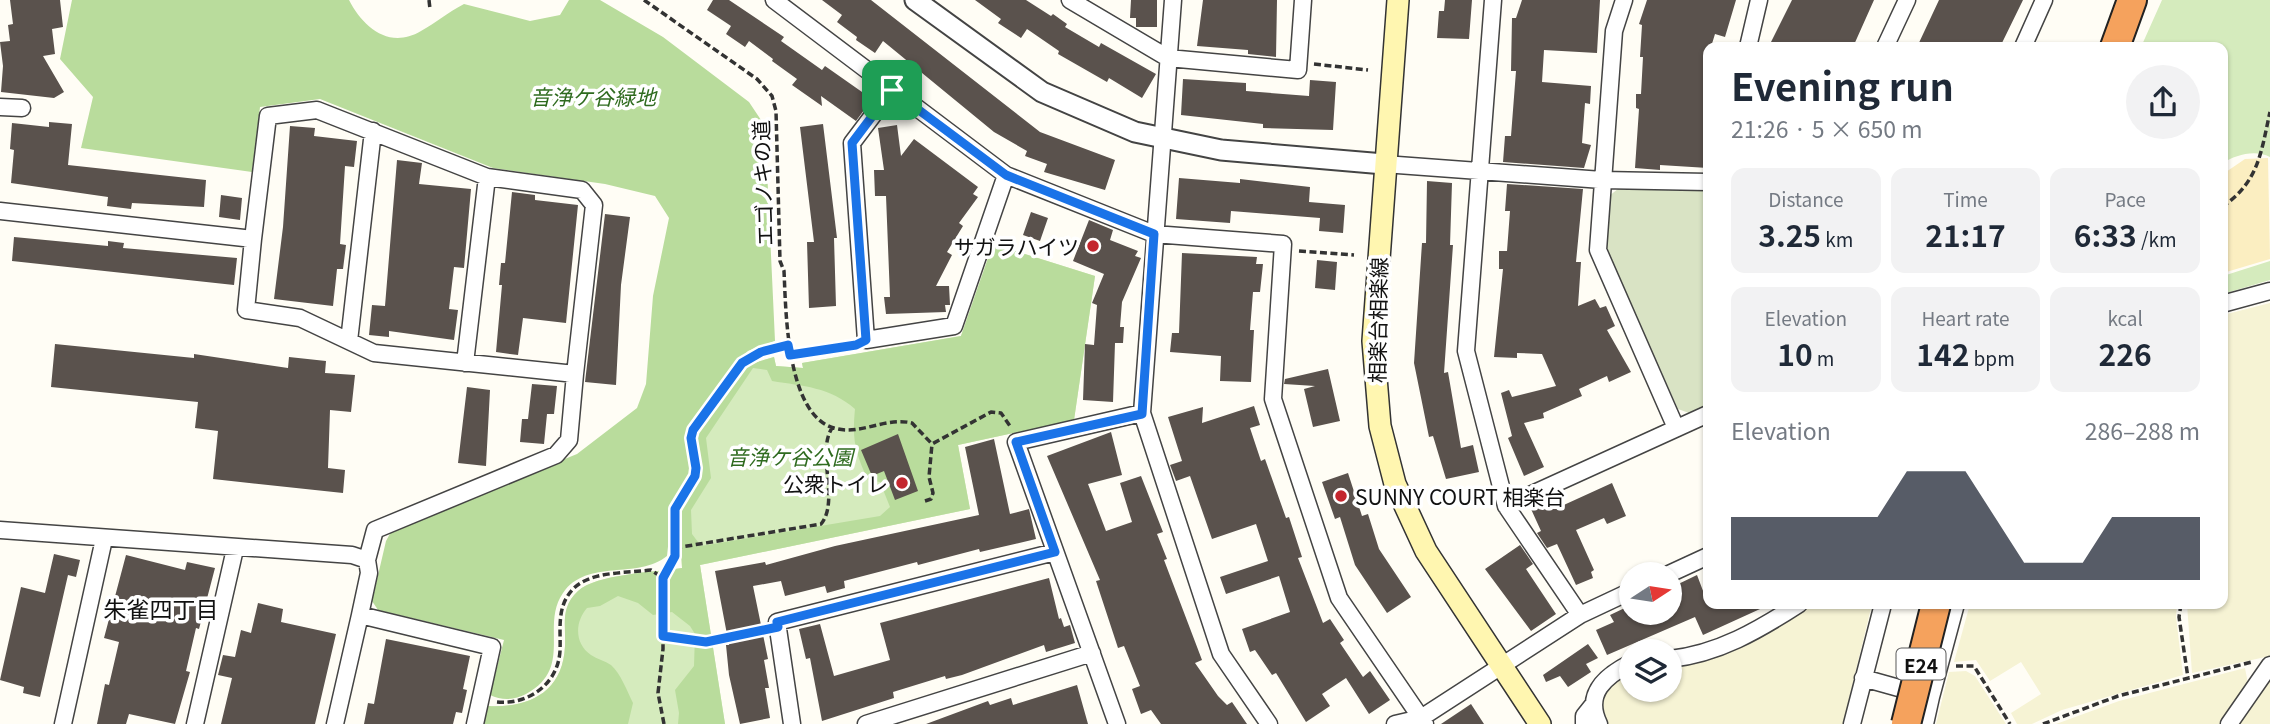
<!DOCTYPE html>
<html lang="en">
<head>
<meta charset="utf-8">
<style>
	body { margin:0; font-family:Georgia,"Noto Sans JP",serif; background:#f2f2f3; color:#1f2937; height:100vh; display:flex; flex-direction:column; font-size:26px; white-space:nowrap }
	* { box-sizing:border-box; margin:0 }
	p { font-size:23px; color:#747a83 }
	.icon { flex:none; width:38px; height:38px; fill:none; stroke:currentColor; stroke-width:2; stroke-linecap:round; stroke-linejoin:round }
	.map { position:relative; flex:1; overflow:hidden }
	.details { position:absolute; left:1703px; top:42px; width:525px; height:567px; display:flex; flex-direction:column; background:#fff; border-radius:14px; box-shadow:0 2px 5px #0004 }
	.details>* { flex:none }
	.needle { width:46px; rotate:78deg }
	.tools { position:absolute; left:1619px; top:562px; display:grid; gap:14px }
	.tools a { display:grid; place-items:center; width:63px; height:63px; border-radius:50%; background:#fff; box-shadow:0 2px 5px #0004; font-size:35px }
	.pin { position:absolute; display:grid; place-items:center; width:60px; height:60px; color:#fff; margin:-30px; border-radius:14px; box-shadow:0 4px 10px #0006 }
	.round { display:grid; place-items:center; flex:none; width:74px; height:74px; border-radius:37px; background:#f2f2f3 }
	.overview { display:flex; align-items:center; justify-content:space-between; height:119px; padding:0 28px }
	h1 { font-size:38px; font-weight:700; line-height:52px }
	.stats { display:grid; grid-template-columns:repeat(3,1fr); gap:10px; height:119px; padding:7px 28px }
	.stats div { display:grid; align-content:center; border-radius:14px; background:#f2f2f3; text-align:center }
	.stats b { font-size:30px; font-weight:700 }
	.stats small { font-size:19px; font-weight:400 }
	.stats p { font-size:19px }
	.chart { height:196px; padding:14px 28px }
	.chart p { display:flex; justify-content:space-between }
	.chart svg { width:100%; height:126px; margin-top:7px; fill:#111827; opacity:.7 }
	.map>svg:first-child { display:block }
	.farmland { fill:#f6f3d4 }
	.green { fill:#d5ebbd }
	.forest { fill:#b9dc9c; fill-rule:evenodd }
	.sand { fill:#fbeec1 }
	.cemetery { fill:#d9e3c4 }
	.building { fill:#5a524d }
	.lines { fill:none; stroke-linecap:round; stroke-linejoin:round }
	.minor-casing { stroke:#444; stroke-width:19 }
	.tertiary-casing { stroke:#444; stroke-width:23 }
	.secondary-casing { stroke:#333; stroke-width:24 }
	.motorway-casing { stroke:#222; stroke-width:32 }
	.path { stroke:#333; stroke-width:3.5; stroke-dasharray:7 3.5; stroke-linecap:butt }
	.minor { stroke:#fff; stroke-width:16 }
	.tertiary { stroke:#fff; stroke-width:19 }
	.secondary { stroke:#fff6b0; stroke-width:21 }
	.motorway { stroke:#f5a25d; stroke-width:28 }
	.motorway-bridge-casing { stroke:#222; stroke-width:32; stroke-linecap:butt }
	.motorway-bridge { stroke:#f5a25d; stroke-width:28 }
	.route-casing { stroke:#fff; stroke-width:14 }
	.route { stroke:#1a73e8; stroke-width:9 }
	.poi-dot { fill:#c4262e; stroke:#fff; stroke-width:2.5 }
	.labels { text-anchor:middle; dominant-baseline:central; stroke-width:7; stroke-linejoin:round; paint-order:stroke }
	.shield { fill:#fff; stroke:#585858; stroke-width:2 }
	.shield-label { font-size:19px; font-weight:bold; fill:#111 }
	.park-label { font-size:21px; font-style:italic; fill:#2f6b1f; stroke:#fff }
	.street-label { font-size:21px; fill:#111; stroke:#fff }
	.poi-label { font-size:21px; fill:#111; stroke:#fff; text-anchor:end }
	.neighbourhood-label { font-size:23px; fill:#111; stroke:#fff }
</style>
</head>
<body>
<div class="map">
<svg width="2270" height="724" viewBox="0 0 2270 724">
	<rect width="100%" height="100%" fill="#fffdf5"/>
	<path class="farmland" d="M2270,303v353l-78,17 -5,-69h35l1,-289z
		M1813,604h59l-29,120h-237l-6,-11 5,-25 26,-18v20h39v-26l69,-18 34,-16z
		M1970,604h207l-1,13 7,58 -121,35 -30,14h-15l-6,-11 30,-19 -20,-32 -31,19 -14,-21 -22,2z
		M2245,668l4,21 -25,35h-168l63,-23z
		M1966,671l9,5 31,48h-70l13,-52z
		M2270,677v47h-33z"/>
	<path class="green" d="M2162,0h108v157c-15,-8 -35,-2 -47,6l-1,-116h-81z
		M993,244l102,32 -21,144 -116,25 12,64 -270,56 25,159h-241l4,-18c40,2 75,-13 77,-60 1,-22 -5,-38 13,-55 18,-17 78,-19 104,-23l-3,-57 22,-39 -6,-32 3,-14 46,-60 30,-9 2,9 27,2 -1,-5 159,-27z
		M2270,261v19l-47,14v-18z"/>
	<path class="forest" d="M72,0h277c14,27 40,50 72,31 15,-8 27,-19 43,-27l66,17 30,-6 9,-15h31l63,37 86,65 16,24 10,215 -27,10 -13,13 -30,39 -17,28 2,42 -17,27 -6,56c-29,24 -80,2 -104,37 -23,33 11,75 -37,101 -11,6 -24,7 -36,1l14,-55 -126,-30 -6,-9 14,-60 6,-11 185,-76 60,-46 9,-24 7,-88 16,-78 -14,-22 -50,-12 -112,-16 -173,-69 -60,8 -8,65 -171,-24 12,-51 -33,-38z
		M993,244l102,32 -21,144 -116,25 12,64 -270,56 25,159h-47l1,-11 -4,-23 19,-24 1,-32 -5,-8 -18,-14 -19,3 -15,-12 -20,-7 -18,10 -13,2c-12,14 -13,35 4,47 6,4 14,6 20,10 10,9 16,26 22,38l-5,21h-144l4,-18c40,2 75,-13 77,-60 1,-22 -5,-38 13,-55 18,-17 78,-19 104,-23l-3,-57 22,-39 -6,-32 3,-14 46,-60 30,-9 2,9 27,2 -1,-5 159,-27zM753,368l14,2 5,11c31,5 58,6 83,28 -3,31 0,43 13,71l12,2 10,25 -10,9 -179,30 -9,-12 -1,-24 20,-32 -5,-40z"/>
	<path class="sand" d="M2268,158l2,101 -47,14v-99l22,-15z"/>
	<path class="cemetery" d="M1618,189l90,1v215l-19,8 -11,-4 -73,-161 4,-52z"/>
	<path class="building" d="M10,0h50l3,27 -11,2 3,25 -12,2 21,36 -10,6 -53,-6 2,-26 -3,-24 10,-1 -2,-16 5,-1z
		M713,0h16l55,37 -3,4 41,29 3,-4 47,33 -16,22 -35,-25 1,10 -30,-21 5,-6 -25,-18 1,-2 -24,-18 -4,6 -19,-13 5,-8 -24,-16z
		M822,0h49l169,132 75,28 -10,30 -61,-18 3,-8 -22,-8 2,-5 -33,-19 -111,-91 -8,12 -19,-13 1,-3 -20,-15 5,-7z
		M975,0h51l25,16 2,-2 14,10 -2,3 34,20 2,-4 55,31 -14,24 -33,-20 -2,4 -49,-28 1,-3 -32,-22 -6,9 -23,-15 3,-4z
		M1131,0h26v27h-21v-9h-6z
		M1203,0h74l-1,57 -28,-3v-4l-51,-4z
		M1445,0h27l-3,39 -32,-1 2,-27h5z
		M1522,0h78l-3,53 -53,-3 -2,32 49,4 -1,18 -5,-1 -3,40 9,2 -7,23 -81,-6 2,-26h6l5,-65h-5l1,-53h4z
		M1647,0h89l-11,37 -10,-3 -4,13h-3v121l-48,-3v5l-25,-2 4,-59 -3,-1v-14h5l2,-37h-3l2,-32 -3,-1z
		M1792,0h82l-21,47h-80l1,-4 -3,-1z
		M1939,0h84l-23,47h-83z
		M1183,79l63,4v8l63,5 1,-16 26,2 -3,48 -70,-2v-4l-82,-9z
		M49,122l23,2 -4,41 138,15 -2,27 -72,-4 -1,6 -24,-3 1,-9 -97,-14 3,-33 -4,-1 2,-26 37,4z
		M823,124l14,114h-3l2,68 -27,2 -2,-66h7l-14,-115z
		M897,125l4,31 13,-17 64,48 -5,7 5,3 -19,26 4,3 -16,26 5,3 -16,31h13l1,19h-5l1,7 -60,2 -2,-17h6l-4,-101h-11l-1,-26h10l-6,-42z
		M290,126l25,2 -1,8 43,5 -3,26 -9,-1 -5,78 6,1 -3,24h-6l-4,37 -59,-7 9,-72z
		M397,160l25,3 -3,21 52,5 -7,79 -10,-1 -5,42 9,1 -4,30 -65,-9v6l-20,-2 3,-30 13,1z
		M1179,178l61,5v-4l70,8 -1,15 36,3 -2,28 -24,-2 1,-13 -89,-7 -1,12 -54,-4z
		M1427,181l25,2 -2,62h3l-9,128 4,-1 13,76 12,-3 6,27 -33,7 -13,-43 -4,1 -15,-74 8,-120h4z
		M1507,184l76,5 -7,73h5l-3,44 17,-7 5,9 6,-2 9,20 -8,4 24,42 -22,10 -2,-6 -28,13 3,7 -39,17 1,5 -20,5 20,44 -20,9 -16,-38 4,-2 -11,-43 8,-3 3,7 44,-11 -14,-32 -25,-1v5l-23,-1 9,-88h-4v-18h8l3,-40h-5z
		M512,192l23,3v5l43,5 -12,118 -43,-5 -5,37 -22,-3 6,-67h-3l2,-22h4z
		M221,195l21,3 -2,22 -21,-3z
		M1031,212l17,6 -8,23 -17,-6z
		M605,214l25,3 -9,68 -5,100 -31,-3z
		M1089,220l24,10 -3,10 28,11 -3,5 6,2 -19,44 -2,25h4l-1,16h-8l-2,59 -30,-2 2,-56 9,1 3,-40 -5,-2 12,-29 -31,-13z
		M14,237l94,9v-5l16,2 -1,5 114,10 -3,27 -222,-24z
		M1182,253l75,4 -1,7h7l-3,28h-7l-3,38h4l-3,52 -31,-1 1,-25 -51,-4 2,-19h7z
		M1317,260l20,2 -2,28 -20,-2z
		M55,344l139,14v-4l94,14 1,-11 37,4 -1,12 30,2 -4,37 -21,-2 -2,58 17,2 -2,23 -130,-14 5,-48 -23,-3 3,-26 -147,-15z
		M1328,369l12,52 -27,6 -9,-38 11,-3 -31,-2 1,-5z
		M532,384l25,2 -3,28h-7l-3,30 -24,-2 2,-23h6z
		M467,387l23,3 -4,76 -28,-3z
		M1254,406l6,19 -10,3 11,33 4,-2 21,59 3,-1 13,40 -4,1 25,65 7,-4 14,21 -4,3 23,34 7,-6 20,29 -21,14 -23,-36 -24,16 8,12 -24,16 -30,-49 -4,2 -17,-25 -5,2 -8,-23 48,-17 -11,-36 -53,18 -6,-17 48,-16 -12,-37 -44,15 -22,-63 -14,5 -6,-16 12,-4 -14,-44 35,-10 -1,16z
		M1111,432l11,43 -34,9 18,47 26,-9 -12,-39 21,-7 22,56 -6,2 10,25 -3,1 38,100 -7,3 23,33 9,9 5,-3 15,22h-86l-10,-14 -10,4 -9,-25 8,-3 -16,-40 -6,2 -22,-67 4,-1 -53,-124z
		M898,434l20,57 -23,9 -11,-29 -12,5 -11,-26z
		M994,439l16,75 19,-5 7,30 -56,13 -1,-3 -61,16 -1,-3 -73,19 1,7 -18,5 -2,-7 -40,10 -4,-15 -28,5 15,73 -4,1 5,28h-4l5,30 -30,6 -11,-49 -3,-30h3l-14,-74 50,-9 1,3 69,-19 144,-31 -14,-68z
		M1348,473l14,43 6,-2 11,35 32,48 -24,16 -32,-48 -15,-48 -5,2 -13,-37z
		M1612,483l14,33 -19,8 -3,-6 -28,12 18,40 -3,2 2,6 -17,7 -19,-41 -10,4 -10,-15 4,-2 -10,-22 20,-9 4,9z
		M1520,545l13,19 -7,5 30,45 -25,17 -46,-62z
		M54,554l26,6 -4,17 -8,-2 -28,122 -17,-4 1,-6 -24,-7 21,-93 24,6z
		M126,555l59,15 2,-8 28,6 -16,61 -3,-1 -10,43 4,1 -15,52 -46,-10 -3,10h-29l8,-40 4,1 10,-43 -15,-4z
		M1697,575l11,29h63l-68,31 -8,-18 -88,38 -11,-25 18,-8 -4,-7 21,-10v7h39v-24z
		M1049,578l10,41 2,-1 3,9 6,-2 5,18 -29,9 -2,-7 -82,30 -16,4 -1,-3 -52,16 1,6 -72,23 -12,-63 -4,1 -7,-30 21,-5 14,52 56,-16 -10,-37z
		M258,603l25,6 -2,13 55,12 -21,90h-94l11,-46 -14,-3 5,-20 12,2 6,-27 10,3z
		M386,639l84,17 -7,33 4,1 -5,23 -6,-1 -3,12h-89l4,-21 6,1z
		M1588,644l10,14 -12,6 5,8 -23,15 -8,-11 -14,6 -3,-7z
		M1077,685l11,39h-162l62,-23 2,4 21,-7 2,7z
		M1471,704l13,20h-43z"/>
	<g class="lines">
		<g class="minor-casing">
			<path id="minor" d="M774,0l232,175 148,59 129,10 -10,155 66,199 86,126
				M1070,0l98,58 130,12 5,-70
				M1173,0l-31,413 79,241 48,70
				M1493,0l-27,351 40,155
				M1624,0l-10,31 -16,219 78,178
				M1748,47l11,-47
				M1885,47l22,-47
				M2023,47l21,-47
				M892,90l-40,53 14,197 88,-14 52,-151
				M0,107l22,1
				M1384,164l218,16 106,2
				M0,211l253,28 -7,71 54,8 74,35 201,21 -6,66 -13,15 -181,75 -8,30
				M253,239l15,-123 49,-6 170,67 95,13 12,15 -19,169
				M2222,304l48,-13
				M349,341l24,-210
				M465,363l22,-186
				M0,530l352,25 15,5 2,13 -9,42 132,32 -17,77
				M1669,574l39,-18
				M1580,615l51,-24
				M1670,659c48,-5 89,-29 129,-55
				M1863,678l68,19 25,-93
				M63,724l41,-185
				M195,724l40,-175
				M335,724l25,-109
				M792,724l-15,-102 278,-70
				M866,724l226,-71
				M1117,724l-101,-282 126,-29
				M1395,724l26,-6 159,-103 -74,-109 202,-92
				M1584,724v-8l8,-10
				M1599,724c-15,-30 6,-48 32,-61
				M1852,724l31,-120
				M1925,724l6,-27
				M2229,724l41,-59"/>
		</g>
		<g class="tertiary-casing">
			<path id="tertiary" d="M915,0l127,92 93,40 86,18 163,14"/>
		</g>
		<g class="secondary-casing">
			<path id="secondary" d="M1398,0l-25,341 7,85 15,58 31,67 114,173"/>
		</g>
		<g class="motorway-casing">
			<path id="motorway" d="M2115,47l17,-47"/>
		</g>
		<path class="path" d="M429,0l1,9
			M644,0l113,79 15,17 4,15 4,150 4,10c2,40 2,149 54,158 24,5 49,-12 74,-6l20,21 59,-32 10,1 9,13
			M1314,64l54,6
			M2222,207c37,-25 39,-55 48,-95
			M1299,251l55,4
			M790,355l61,-10
			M925,501l6,-2 2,-6 -4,-16 3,-33
			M675,548l146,-24c19,-23 -5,-71 11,-96
			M2181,604l-2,13 9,61
			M663,636l31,6 67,-11
			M1956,666h18l36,58
			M497,702c30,3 61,-17 63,-51 1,-22 -4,-44 13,-62 17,-18 55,-16 78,-19l12,8
			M664,724l-6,-31 5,-44v-71l12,-22v-47l20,-33 -2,-46 49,-67 19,-11 27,-7
			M2043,724l75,-28 134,-34"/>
		<use href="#minor" class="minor"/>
		<use href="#tertiary" class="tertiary"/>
		<use href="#secondary" class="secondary"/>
		<use href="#motorway" class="motorway"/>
		<g class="motorway-bridge-casing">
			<path id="motorway-bridge" d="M1906,724l30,-120"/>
		</g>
		<use href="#motorway-bridge" class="motorway-bridge"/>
	</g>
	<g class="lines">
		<g class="route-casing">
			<path id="route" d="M892,90l114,85 148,59 -12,180 -126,28 39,110 -278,70 1,5 -72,15 -43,-6v-58l12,-22v-47l20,-33 1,-8 -5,-30 2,-8 49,-67 19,-11 27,-7 2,10 66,-10 10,-5 -14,-197z"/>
		</g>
		<use href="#route" class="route"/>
	</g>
	<g class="poi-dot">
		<circle cx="1093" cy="246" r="7"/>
		<circle cx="902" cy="483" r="7"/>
		<circle cx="1341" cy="496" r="7"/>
	</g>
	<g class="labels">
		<rect class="shield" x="1896.5" y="648.5" width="49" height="31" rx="5"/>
		<g class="shield-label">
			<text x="1921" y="664">E24</text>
		</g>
		<g class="park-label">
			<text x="593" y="96">音浄ケ谷緑地</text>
			<text x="790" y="456">音浄ケ谷公園</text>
		</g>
		<g class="street-label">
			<text transform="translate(762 183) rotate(-92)">エゴノキの道</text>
			<text transform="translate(1377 320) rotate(-89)">相楽台相楽線</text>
		</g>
		<g class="poi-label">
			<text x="1079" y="246">サガラハイツ</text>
			<text x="888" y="483">公衆トイレ</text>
			<text x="1355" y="496" text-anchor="start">SUNNY COURT 相楽台</text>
		</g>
		<g class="neighbourhood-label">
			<text x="161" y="608">朱雀四丁目</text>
		</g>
	</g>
</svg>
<div class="tools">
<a><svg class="needle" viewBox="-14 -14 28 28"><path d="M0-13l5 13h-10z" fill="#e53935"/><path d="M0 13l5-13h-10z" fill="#747a83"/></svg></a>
<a><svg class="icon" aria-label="layers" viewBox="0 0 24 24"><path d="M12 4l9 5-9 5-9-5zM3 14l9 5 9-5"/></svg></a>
</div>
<div class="pin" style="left:892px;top:90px;background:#1e9e55"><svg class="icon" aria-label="arrive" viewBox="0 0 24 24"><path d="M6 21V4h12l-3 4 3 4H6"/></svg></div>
<section class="details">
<div class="overview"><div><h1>Evening run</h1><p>21:26 · 5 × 650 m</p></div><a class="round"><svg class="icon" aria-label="share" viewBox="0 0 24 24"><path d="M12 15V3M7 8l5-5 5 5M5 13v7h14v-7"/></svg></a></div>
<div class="stats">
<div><p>Distance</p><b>3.25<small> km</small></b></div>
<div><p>Time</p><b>21:17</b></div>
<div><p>Pace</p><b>6:33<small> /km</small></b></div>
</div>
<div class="stats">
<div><p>Elevation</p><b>10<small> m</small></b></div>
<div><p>Heart rate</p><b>142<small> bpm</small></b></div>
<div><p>kcal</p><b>226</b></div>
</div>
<div class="chart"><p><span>Elevation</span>286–288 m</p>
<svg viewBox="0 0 160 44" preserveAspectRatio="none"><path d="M0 44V22L10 22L20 22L30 22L40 22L50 22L60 6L70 6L80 6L90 22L100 38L110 38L120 38L130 22L140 22L150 22L160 22V44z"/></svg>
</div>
</section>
</div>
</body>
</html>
